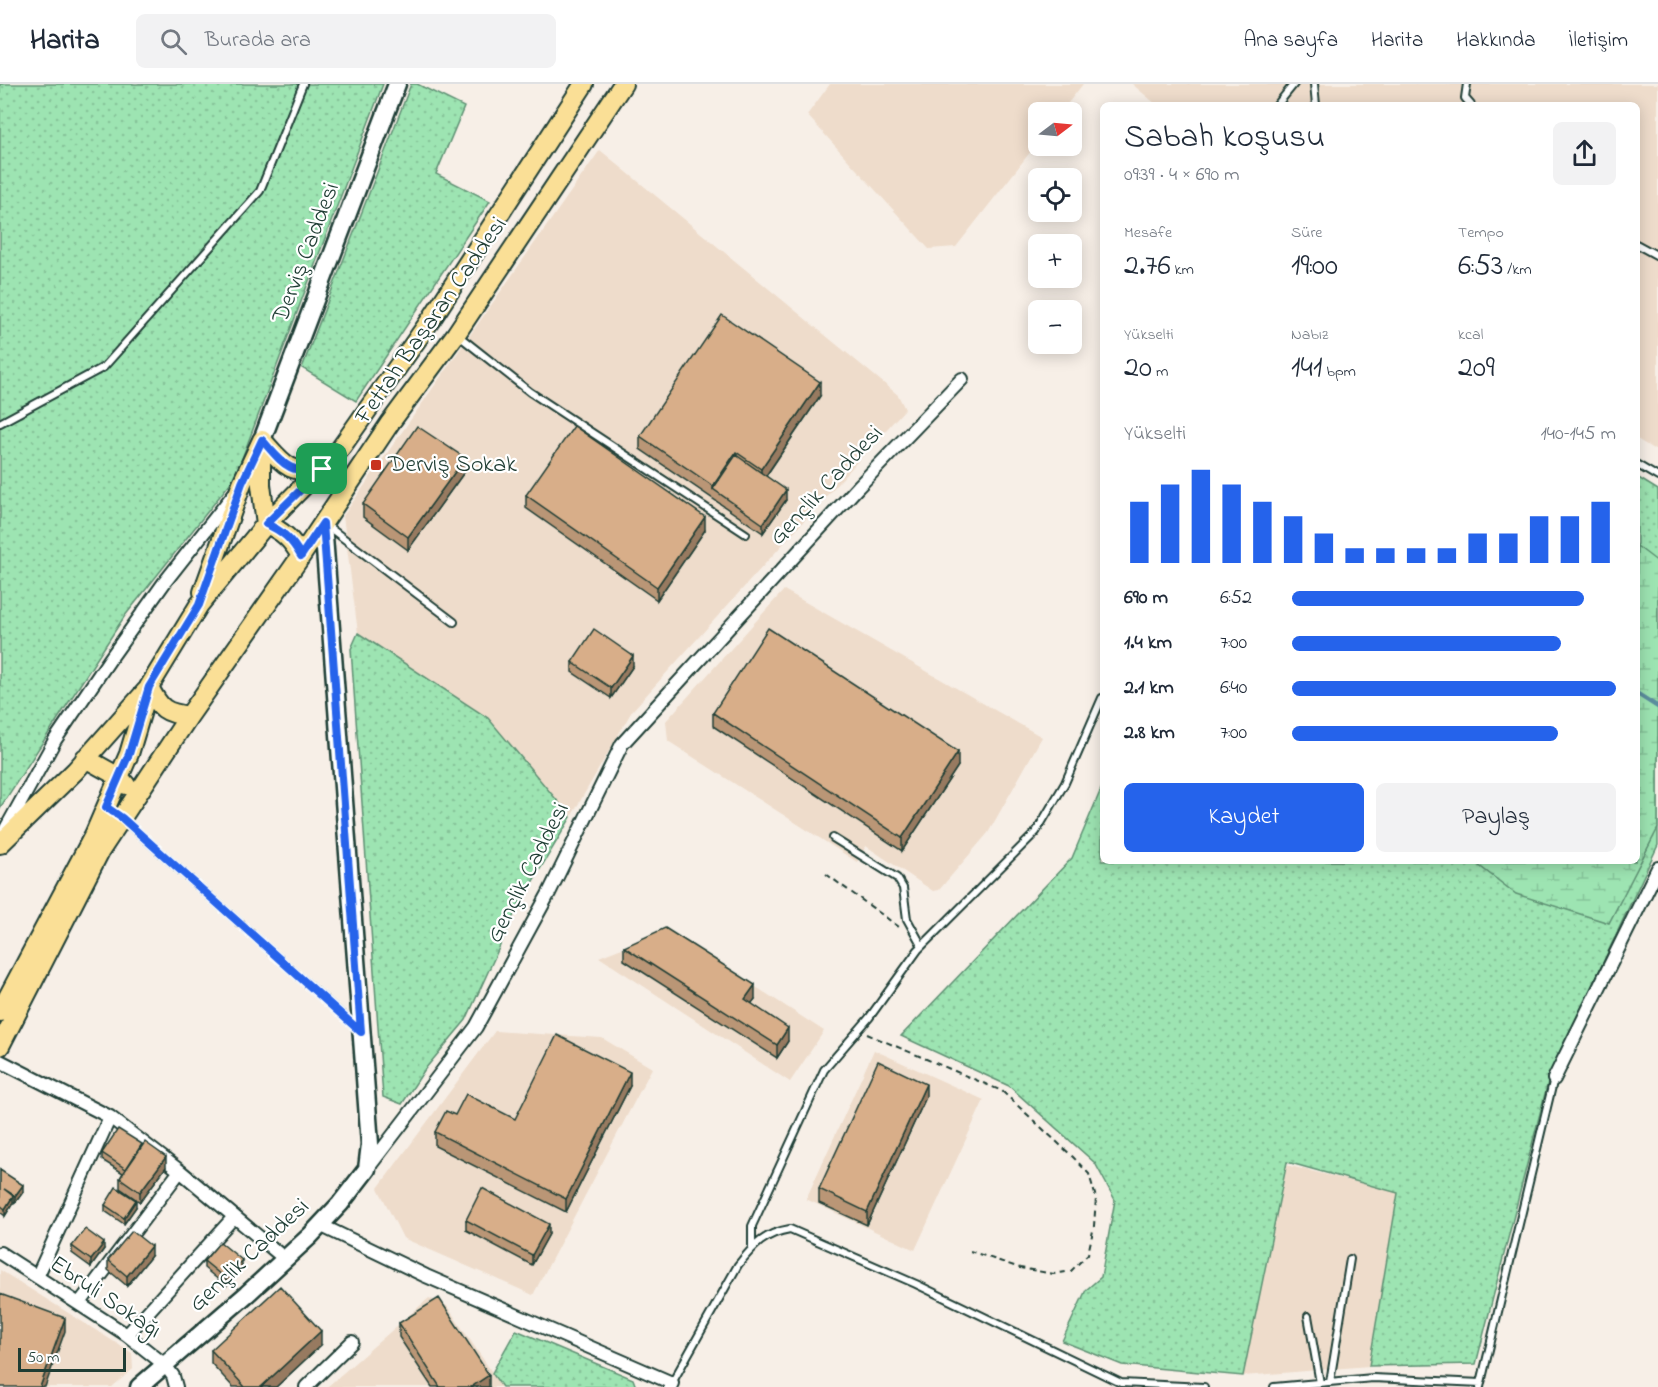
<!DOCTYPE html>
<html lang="tr">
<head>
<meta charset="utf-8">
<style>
	body { margin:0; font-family:"Indie Flower",sans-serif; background:#f2f2f3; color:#1f2937; height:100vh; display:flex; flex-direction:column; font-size:22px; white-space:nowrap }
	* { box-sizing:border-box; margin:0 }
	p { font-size:20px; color:#747a83 }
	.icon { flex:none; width:33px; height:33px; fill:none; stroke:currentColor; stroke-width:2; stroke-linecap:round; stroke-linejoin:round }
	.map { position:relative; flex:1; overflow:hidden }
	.details { position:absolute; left:1100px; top:18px; width:540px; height:762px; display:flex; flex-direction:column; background:#fff; border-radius:9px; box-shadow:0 3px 15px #0003 }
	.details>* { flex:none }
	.needle { width:39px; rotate:74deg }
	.fabs { position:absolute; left:1028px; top:18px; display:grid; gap:12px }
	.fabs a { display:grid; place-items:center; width:54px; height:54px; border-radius:9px; background:#fff; box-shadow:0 3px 15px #0003; font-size:30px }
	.scale { position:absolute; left:18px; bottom:15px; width:108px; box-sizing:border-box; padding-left:6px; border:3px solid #1f3d34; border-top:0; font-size:16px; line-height:21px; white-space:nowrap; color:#1f3d34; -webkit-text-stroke:4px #fff; paint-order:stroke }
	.pin { position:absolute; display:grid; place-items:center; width:51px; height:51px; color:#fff; margin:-26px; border-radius:12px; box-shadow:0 3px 9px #0006 }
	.round { display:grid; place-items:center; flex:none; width:63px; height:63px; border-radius:9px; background:#f2f2f3 }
	.overview { display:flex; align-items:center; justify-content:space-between; height:102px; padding:0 24px }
	h1 { font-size:33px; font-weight:600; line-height:45px }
	.stats { display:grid; grid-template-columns:repeat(3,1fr); gap:9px; height:102px; padding:6px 24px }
	.stats div { display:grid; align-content:center }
	.stats b { font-size:30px; font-weight:600 }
	.stats small { font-size:16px; font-weight:400 }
	.stats p { font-size:16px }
	.chart { height:168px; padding:12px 24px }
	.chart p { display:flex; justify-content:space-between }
	.chart svg { width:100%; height:108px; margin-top:6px; stroke:#2563eb; stroke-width:6 }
	.primary-button { display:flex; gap:12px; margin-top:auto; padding:12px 24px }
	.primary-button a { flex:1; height:69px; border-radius:9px; background:#2563eb; color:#fff; font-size:24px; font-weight:600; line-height:69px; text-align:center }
	.primary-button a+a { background:#f2f2f3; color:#1f2937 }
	ul { padding:0 24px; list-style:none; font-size:20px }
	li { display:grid; grid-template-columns:96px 72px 1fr; align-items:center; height:45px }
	li i { height:15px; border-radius:8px; background:#2563eb }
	header { display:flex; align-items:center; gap:36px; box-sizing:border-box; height:84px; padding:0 30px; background:#fff; border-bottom:2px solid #e0e1e3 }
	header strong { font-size:28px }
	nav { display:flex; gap:33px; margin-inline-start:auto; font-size:21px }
	.search { width:420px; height:54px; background:#f2f2f3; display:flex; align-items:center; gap:15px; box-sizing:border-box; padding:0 21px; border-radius:9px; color:#747a83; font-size:22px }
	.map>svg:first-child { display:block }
	.built { fill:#eedccb }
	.grass { fill:url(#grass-dots); stroke:#5e9073; stroke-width:1.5 }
	.wetland { fill:url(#wetland-marsh); stroke:#5e9073; stroke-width:1.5 }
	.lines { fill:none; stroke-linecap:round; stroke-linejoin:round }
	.stream { stroke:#5c8e9e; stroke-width:4.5 }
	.lane-casing { stroke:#1f3d34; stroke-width:10 }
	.street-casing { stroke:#1f3d34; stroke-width:16 }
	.secondary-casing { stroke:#1f3d34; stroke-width:21 }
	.primary-casing { stroke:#1f3d34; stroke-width:22 }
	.path { stroke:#1f3d34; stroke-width:2; stroke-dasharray:6 4.5; stroke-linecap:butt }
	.lane { stroke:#fff; stroke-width:6 }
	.street { stroke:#fff; stroke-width:12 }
	.secondary { stroke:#fff; stroke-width:16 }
	.primary { stroke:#fadf96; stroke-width:18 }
	.wall { fill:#ba9676; stroke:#1f3d34; stroke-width:1.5 }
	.shaded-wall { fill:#977a60; stroke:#1f3d34; stroke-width:1.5 }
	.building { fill:#d8ae89; stroke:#1f3d34; stroke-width:1.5 }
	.route-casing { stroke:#fff; stroke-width:12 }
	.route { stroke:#2563eb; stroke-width:8 }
	.poi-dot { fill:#c8321e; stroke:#fff; stroke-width:2 }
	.labels { text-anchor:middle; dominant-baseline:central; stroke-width:4.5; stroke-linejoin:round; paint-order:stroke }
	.street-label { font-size:24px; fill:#1f3d34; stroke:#fff }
	.poi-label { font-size:24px; fill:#1f3d34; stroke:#fff; text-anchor:start }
</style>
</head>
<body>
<header>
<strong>Harita</strong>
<div class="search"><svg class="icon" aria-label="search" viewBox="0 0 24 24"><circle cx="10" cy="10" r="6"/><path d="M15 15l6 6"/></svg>Burada ara</div>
<nav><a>Ana sayfa</a><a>Harita</a><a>Hakkında</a><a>İletişim</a></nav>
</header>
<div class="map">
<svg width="1658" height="1303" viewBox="0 0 1658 1303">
	<defs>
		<pattern id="grass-dots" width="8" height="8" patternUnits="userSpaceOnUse" patternTransform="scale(1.5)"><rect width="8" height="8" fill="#9de4b2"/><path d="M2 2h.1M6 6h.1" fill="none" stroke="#87c49a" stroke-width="1.8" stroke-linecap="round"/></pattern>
		<pattern id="wetland-marsh" width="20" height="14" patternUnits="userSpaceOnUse" patternTransform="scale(1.5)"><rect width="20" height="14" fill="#9de4b2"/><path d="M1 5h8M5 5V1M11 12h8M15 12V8" fill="none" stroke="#87c49a"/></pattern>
	</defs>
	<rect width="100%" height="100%" fill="#f7efe7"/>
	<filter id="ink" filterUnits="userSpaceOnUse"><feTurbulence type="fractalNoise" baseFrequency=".0167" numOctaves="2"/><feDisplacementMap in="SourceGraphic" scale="12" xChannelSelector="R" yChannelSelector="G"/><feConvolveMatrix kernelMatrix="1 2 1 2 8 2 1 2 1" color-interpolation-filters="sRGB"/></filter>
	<g filter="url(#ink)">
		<path class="built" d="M830,0h253l-22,28h-23v30l-82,105 -27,2 -122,-134z
			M1132,0h526v368l-21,-13 -1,-334h-479z
			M600,66l298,245 7,14 -273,302 -61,106 -83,-99 -130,-85 -15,-117z
			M784,506l258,147 -54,96 -49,57 -6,1 -67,-45 -9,16 -189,-121 -2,-20z
			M668,846l156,101 -34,51 -191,-125z
			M495,947l107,7 50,30 -119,227 -130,-57 -25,-50z
			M874,966l110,50 -69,150 -109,-51z
			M1286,1081l112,27 -29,174 -126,10z
			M0,1186l132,83 1,16 -21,18h-112z
			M429,1214l18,8 55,81h-175z"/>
		<path class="grass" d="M0,0h383l-148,393 -111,140 -124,191z
			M411,0h6l47,23 -28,67 54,27 -134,200 -54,-33z
			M1637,393l21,13v355l-109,233 -73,286 -107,2 29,-173 -111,-31 -44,214 -121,-11 -60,-24 24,-51 15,-13 14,-77 -20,-37 -86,-77 -108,-50 171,-178 30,-71v74h534z
			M358,549l130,85 83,99 -53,89 -52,114 -41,49 -23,35 -19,-7 -32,-448z
			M516,1246l117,49 3,8h-134l-10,-14z"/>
		<path class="wetland" d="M1637,462l21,16v266l-49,95 -93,-29 -43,-33h163z"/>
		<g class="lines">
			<path class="stream" d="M1636,609l22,14"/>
			<g class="lane-casing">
				<path id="lane" d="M1314,0l2,21
					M1467,0l-2,14 6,7
					M1277,21l17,-21
					M1636,160l22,12
					M459,252l71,56 216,142
					M0,339l104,-56 156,-176 43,-107
					M1636,380l22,13
					M326,441l128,97
					M124,736l234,209
					M833,754l64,40 6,10 4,31 15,27
					M752,1163v-21l72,-156 45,-52 49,-68 118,-118 29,-49 37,-85
					M1308,1232l12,67
					M1330,1298l20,-123
					M672,1299l66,-118c16,-20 27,-32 52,-36l126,55 205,99 83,4
					M1274,1303l99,-9 108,5
					M1480,1303l74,-309"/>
			</g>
			<g class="street-casing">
				<path id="street" d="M3,750l52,-94 55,-81 54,-76 70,-89
					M0,977l110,56 70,54 105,88
					M1554,995l104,-211
					M368,1084l108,-141 73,-134 73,-149 236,-257 104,-108
					M320,1141l106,51 246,107 -2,4
					M0,1169l127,82 38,30 8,11 3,11
					M37,1193l73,-160
					M79,1220l101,-133
					M127,1251l106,-117
					M306,1303l46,-45"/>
			</g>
			<g class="secondary-casing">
				<path id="secondary" d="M262,356l135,-356
					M139,1303l108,-93 63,-58 30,-32 27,-35 3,-25 -47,-621"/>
			</g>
			<g class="primary-casing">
				<path id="primary" d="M262,356c21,23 26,35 60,29
					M261,367v34l5,39c17,7 26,16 35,32
					M203,508l39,-109 20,-43
					M149,603c11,22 16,26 40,29
					M85,674l34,19 7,8
					M0,760l75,-73 71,-80
					M0,928l94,-177 35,-81 20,-67 50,-82 67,-81 74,-75 92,-131 152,-234
					M0,962l100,-195 89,-135 112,-160 89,-133 66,-89 167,-250"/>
			</g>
			<path class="path" d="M826,790l73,53
				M867,950l135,57 71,66 16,17 7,24 -2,28 -6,28 -17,17 -17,3 -34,-6 -50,-17"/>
			<use href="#lane" class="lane"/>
			<use href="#street" class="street"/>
			<use href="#secondary" class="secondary"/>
			<use href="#primary" class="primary"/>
		</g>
		<path class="wall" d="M820,312l-54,80 20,24 -23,33 -123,-84v-13z
			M465,387l-57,79 -45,-33v-13z
			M526,411l179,35 -48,70 -131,-92z
			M572,578l61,4 -22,32 -39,-26z
			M713,629l245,53 -56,85 -189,-125z
			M624,863l131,52 -4,4 37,38 -11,17 -153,-98z
			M630,1002l-64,126 -131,-66v-14l20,-17 60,4z
			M926,1013l-59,128 -48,-22v-14z
			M142,1063l24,20 -26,35 -20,-14v-10l3,-5 -21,-13v-7z
			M0,1086l23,22 -8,11 -2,-1v1l-8,13 -5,-4z
			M105,1121l31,2 -12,17 -19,-13z
			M466,1136l83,14 -17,31 -66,-35z
			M72,1162l32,3 -13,18 -19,-14z
			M151,1172l-24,30 -19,-16v-10z
			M204,1177l38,5 -16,20 -22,-18z
			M399,1239l90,64h-57l-33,-50z
			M321,1261l-45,42h-43l-22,-24v-13z"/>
		<path class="shaded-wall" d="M820,298v14l-59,87v-14z
			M736,368v13l-23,24v-3z
			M465,374v13l-57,79v-13z
			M786,406v10l-23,33v-9z
			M705,433v13l-48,70v-13z
			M633,572v10l-22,32v-10z
			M958,668v14l-56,85v-13z
			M755,901v14l-10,13v-13z
			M788,944v13l-11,17v-13z
			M630,988v14l-64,126v-13z
			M926,1000v13l-59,128v-13z
			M166,1073v10l-26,35v-10z
			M23,1101v7l-8,11v-7z
			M13,1112v7l-8,13v-7z
			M136,1116v7l-12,17v-6z
			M549,1140v10l-17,31v-10z
			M104,1159v6l-13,18v-7z
			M151,1162v10l-24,30v-10z
			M242,1176v6l-16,20v-7z
			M65,1234v13l-20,56h-5z
			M321,1247v14l-45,42h-15z
			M489,1291v12h-18z"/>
		<path class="building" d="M722,231l98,67 -59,87 -25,-17 -23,34 -73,-50z
			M417,342l48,32 -57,79 -45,-33z
			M574,342l131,91 -48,70 -131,-92z
			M736,371l50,35 -23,34 -50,-35z
			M768,544l190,124 -56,86 -189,-125z
			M594,545l39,27 -22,32 -39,-26z
			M665,844l90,57 -10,14 43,29 -11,17 -153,-98z
			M557,951l73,37 -64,127 -131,-67 11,-21 9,4 11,-21 49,25z
			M878,977l48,23 -59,128 -48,-23z
			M118,1045l24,15 -16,25 -24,-16z
			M145,1058l21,15 -26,35 -20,-14z
			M0,1086l23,15 -8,11 -11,-7 9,7 -8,13 -5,-4z
			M116,1103l20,13 -12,18 -19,-13z
			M482,1104l67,36 -17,31 -66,-35z
			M85,1145l19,14 -13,17 -19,-14z
			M132,1147l19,15 -24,30 -19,-16z
			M220,1158l22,18 -16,19 -22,-18z
			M280,1202l41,45 -60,56h-16l-34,-37z
			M0,1210l65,24 -25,69h-40z
			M439,1214l50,77 -18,12h-31l-41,-64z"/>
	</g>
	<g class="lines" filter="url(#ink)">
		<g class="route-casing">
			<path id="route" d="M262,356c21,23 26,35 60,29l-56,55c17,7 26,16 35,32l22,-33 38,509 -239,-214 -16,-11 23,-53 20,-67 50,-82 43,-122z"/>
		</g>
		<use href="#route" class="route"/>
	</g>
	<rect class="poi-dot" x="370" y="375" width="12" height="12" rx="3"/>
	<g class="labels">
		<g class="street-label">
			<text transform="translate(307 169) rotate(-69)">Derviş Caddesi</text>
			<text transform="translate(432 237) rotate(-55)">Fettah Başaran Caddesi</text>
			<text transform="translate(827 402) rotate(-47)">Gençlik Caddesi</text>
			<text transform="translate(529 789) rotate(-63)">Gençlik Caddesi</text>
			<text transform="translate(250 1172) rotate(-43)">Gençlik Caddesi</text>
			<text transform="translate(105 1214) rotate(34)">Ebruli Sokağı</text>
		</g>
		<g class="poi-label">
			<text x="388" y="381">Derviş Sokak</text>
		</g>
	</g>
</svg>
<div class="fabs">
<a><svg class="needle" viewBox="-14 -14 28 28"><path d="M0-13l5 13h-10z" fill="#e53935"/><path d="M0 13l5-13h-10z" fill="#747a83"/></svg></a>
<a><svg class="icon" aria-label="locate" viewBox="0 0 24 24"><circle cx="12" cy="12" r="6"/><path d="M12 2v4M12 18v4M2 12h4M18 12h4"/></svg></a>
<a>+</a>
<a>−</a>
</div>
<div class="scale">50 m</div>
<div class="pin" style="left:322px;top:385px;background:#1e9e55"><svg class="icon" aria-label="arrive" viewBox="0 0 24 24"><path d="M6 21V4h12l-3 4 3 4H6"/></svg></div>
<section class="details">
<div class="overview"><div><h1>Sabah koşusu</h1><p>09:39 · 4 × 690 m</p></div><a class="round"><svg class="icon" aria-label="share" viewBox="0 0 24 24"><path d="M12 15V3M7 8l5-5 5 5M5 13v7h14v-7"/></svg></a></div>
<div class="stats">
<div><p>Mesafe</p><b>2.76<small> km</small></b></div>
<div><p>Süre</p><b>19:00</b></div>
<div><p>Tempo</p><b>6:53<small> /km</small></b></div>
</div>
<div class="stats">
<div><p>Yükselti</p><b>20<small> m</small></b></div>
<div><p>Nabız</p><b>141<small> bpm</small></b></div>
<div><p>kcal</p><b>209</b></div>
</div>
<div class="chart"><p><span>Yükselti</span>140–145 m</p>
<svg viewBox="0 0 160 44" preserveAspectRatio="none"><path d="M5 44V19M15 44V12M25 44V6M35 44V12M45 44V19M55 44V25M65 44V32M75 44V38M85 44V38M95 44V38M105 44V38M115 44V32M125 44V32M135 44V25M145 44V25M155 44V19"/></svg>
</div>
<ul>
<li><b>690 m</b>6:52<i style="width:90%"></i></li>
<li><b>1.4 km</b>7:00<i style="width:83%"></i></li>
<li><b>2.1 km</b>6:40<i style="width:100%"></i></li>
<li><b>2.8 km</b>7:00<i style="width:82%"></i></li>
</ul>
<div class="primary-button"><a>Kaydet</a><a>Paylaş</a></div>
</section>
</div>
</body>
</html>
